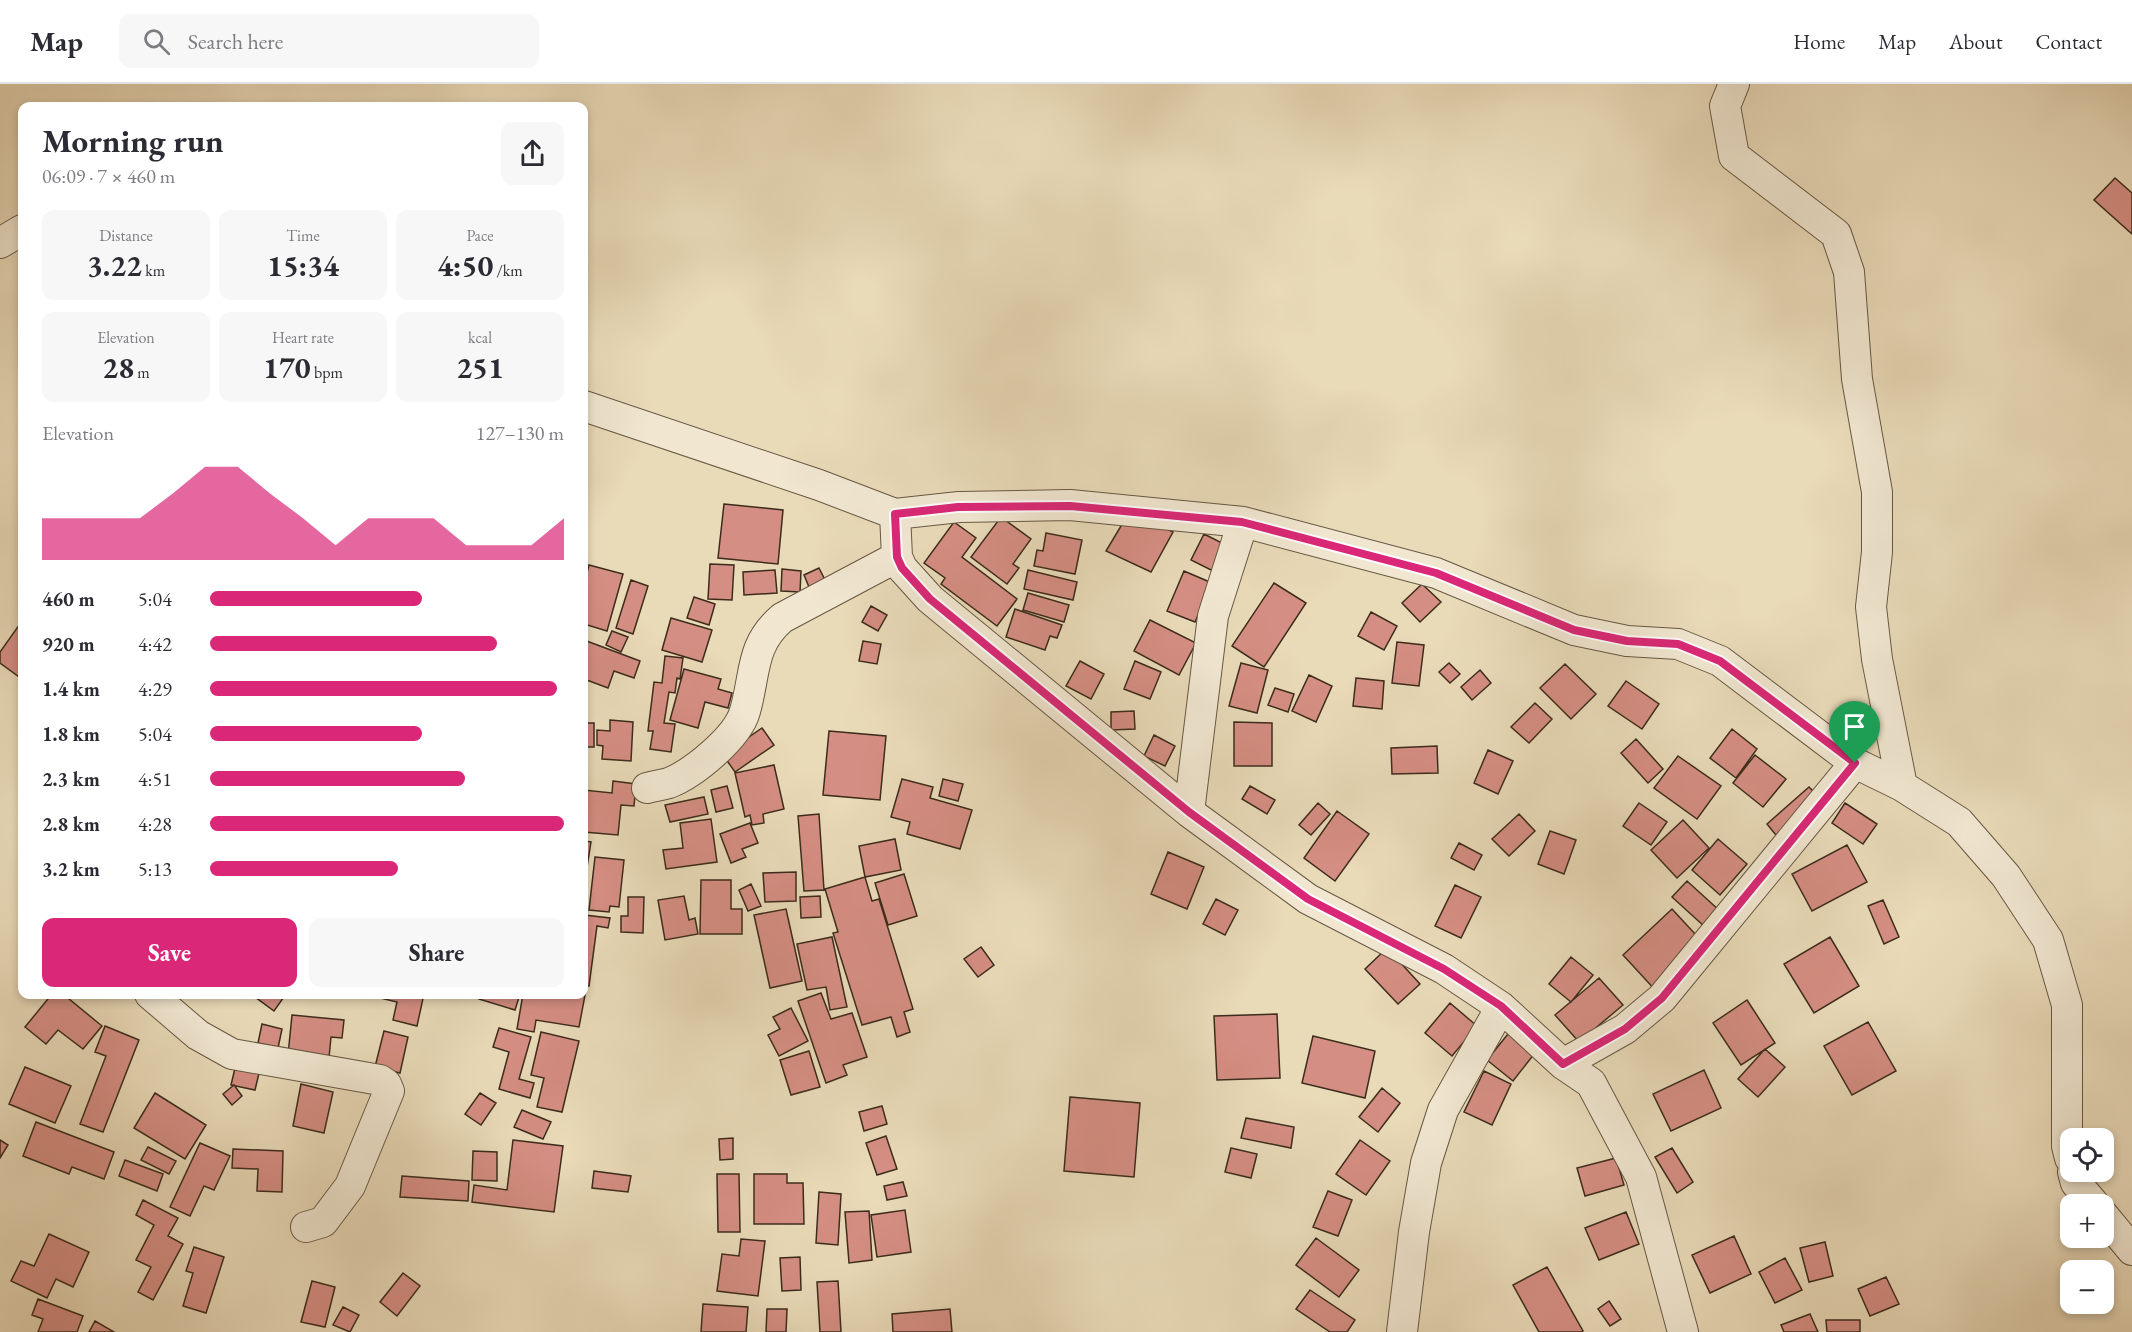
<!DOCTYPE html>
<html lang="en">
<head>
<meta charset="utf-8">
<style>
	body { margin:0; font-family:"EB Garamond",serif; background:#f7f7f7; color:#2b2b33; height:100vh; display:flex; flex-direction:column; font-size:22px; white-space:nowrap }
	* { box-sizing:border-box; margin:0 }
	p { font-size:20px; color:#7c7c81 }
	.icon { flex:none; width:33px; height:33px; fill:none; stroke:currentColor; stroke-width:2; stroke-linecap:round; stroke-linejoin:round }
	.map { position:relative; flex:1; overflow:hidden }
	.sheet { position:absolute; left:18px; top:18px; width:570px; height:897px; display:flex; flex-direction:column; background:#fff; border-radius:12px; box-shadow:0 3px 9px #0003 }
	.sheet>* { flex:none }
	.fabs { position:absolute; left:2060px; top:1044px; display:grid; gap:12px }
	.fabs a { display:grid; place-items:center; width:54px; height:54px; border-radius:12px; background:#fff; box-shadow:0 3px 9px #0003; font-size:30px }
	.pin { position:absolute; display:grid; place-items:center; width:51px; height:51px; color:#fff; margin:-62px -26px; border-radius:50% 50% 50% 0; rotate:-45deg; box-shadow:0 0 6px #0007 }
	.pin .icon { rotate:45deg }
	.round { display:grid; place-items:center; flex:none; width:63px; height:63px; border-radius:12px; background:#f7f7f7 }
	.overview { display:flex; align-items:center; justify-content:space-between; height:102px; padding:0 24px }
	h1 { font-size:33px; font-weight:700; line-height:45px }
	.metrics { display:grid; grid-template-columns:repeat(3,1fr); gap:9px; height:102px; padding:6px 24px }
	.metrics div { display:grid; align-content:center; border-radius:12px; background:#f7f7f7; text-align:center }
	.metrics b { font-size:30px; font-weight:700 }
	.metrics small { font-size:16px; font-weight:400 }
	.metrics p { font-size:16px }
	.chart { height:168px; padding:12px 24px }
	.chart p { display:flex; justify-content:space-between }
	.chart svg { width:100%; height:108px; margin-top:6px; fill:#db2777; opacity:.7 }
	.button { display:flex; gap:12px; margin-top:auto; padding:12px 24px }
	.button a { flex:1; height:69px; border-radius:12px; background:#db2777; color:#fff; font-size:24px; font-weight:700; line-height:69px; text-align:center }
	.button a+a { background:#f7f7f7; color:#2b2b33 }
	ul { padding:0 24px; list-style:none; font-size:20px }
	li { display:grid; grid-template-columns:96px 72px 1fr; align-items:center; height:45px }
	li i { height:15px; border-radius:8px; background:#db2777 }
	header { display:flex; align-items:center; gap:36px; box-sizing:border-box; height:84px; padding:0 30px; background:#fff; border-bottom:2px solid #e1e1e2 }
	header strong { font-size:28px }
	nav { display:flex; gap:33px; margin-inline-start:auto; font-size:21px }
	.search { width:420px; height:54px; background:#f7f7f7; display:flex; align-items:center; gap:15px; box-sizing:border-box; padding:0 21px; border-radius:12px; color:#7c7c81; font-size:22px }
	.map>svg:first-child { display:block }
	.building { fill:#d58e83; stroke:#3c2c1c; stroke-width:1.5 }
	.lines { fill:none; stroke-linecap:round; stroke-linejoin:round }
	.minor-casing { stroke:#675843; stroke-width:32 }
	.minor { stroke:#f1e7d1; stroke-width:30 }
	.route-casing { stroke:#fff; stroke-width:12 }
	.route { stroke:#db2777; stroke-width:8 }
</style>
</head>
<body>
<header>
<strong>Map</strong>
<div class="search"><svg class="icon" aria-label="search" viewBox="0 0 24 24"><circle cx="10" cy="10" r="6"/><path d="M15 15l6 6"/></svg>Search here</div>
<nav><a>Home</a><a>Map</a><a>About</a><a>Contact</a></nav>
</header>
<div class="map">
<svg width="2132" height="1248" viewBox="0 0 2132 1248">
	<rect width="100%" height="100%" fill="#e9dab8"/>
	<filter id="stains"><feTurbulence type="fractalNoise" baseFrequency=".00333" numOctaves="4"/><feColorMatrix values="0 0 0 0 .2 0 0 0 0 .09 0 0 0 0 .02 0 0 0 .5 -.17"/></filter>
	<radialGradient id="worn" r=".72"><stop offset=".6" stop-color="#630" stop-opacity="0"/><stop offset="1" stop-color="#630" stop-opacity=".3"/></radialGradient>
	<path class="building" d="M2115,94l17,15v41l-38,-34z
		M724,420l59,6 -5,54 -60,-6z
		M1130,427l43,21 -22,40 -45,-21z
		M1001,433l30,22 -18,25 6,4 -12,16 -36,-27z
		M954,438l22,16 -14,19 55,42 -20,27 -56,-42 4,-6 -21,-15z
		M1046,449l36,7 -7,34 -41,-8 3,-16 6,1z
		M1204,450l30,15 -13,26 -30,-15z
		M710,480l24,1 -2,35 -24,-1z
		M589,481l34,9 -16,57 -23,-7v-41z
		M819,484l6,12 -16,7 -5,-12z
		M782,485l19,2 -1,21 -19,-1z
		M775,486l2,23 -33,2 -1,-23z
		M1028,486l49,12 -4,18 -49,-11z
		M1184,487l28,12 -17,39 -28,-11z
		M631,496l17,6 -15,48 -17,-6z
		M1274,499l32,20 -42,64 -32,-21z
		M1422,500l19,18 -21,20 -18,-19z
		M1028,509l41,12 -5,17 -41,-12z
		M694,513l21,7 -6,21 -22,-7z
		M871,522l16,9 -9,16 -16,-9z
		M1015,525l47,16 -5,13 -7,-2 -5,14 -39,-13z
		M1371,528l26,14 -13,24 -26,-14z
		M671,534l41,12 -10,32 -40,-12z
		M1150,536l46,23 -17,32 -45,-24z
		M22,537v58l-22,-16v-11z
		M612,547l16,6 -7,15 -15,-7z
		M584,556l56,21 -6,17 -20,-7 -6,17 -24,-9z
		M863,557l18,3 -4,20 -18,-3z
		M1397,558l27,3 -5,41 -27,-3z
		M665,572l18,2 -3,21 -3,-1 -2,15 -6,-1 -5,31 11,1 -4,28 -21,-3 3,-18h-5l6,-49 8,1z
		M1080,577l24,13 -13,25 -25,-13z
		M1135,577l26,11 -11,27 -26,-10z
		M1241,579l27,7 -11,43 -28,-7z
		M1449,579l11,11 -10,9 -11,-11z
		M1565,580l31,30 -25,25 -31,-31z
		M684,585l37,10 -3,10 14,4 -4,15 -23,-6 -7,26 -28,-8z
		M1480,586l11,13 -19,17 -11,-13z
		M1309,591l23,11 -16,36 -24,-11z
		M1356,594l28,3 -2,28 -29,-3z
		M1626,597l33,23 -17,25 -34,-23z
		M1275,604l19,6 -6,18 -20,-7z
		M1535,619l17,16 -23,24 -18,-16z
		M1134,627l1,18 -24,1v-18z
		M610,636l23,2 -2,39 -29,-2 1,-13 -6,-1v-15l13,1z
		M1234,638l38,1v43h-38z
		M584,639h10v24h-10z
		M762,644l12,17 -39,27 -12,-17z
		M1732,645l25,20 -21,29 -26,-20z
		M829,647l57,5 -6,64 -57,-5z
		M1154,651l21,11 -10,20 -21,-10z
		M1636,655l27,30 -15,14 -27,-30z
		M1437,662l1,27 -46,1 -1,-26z
		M1488,666l25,11 -15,33 -24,-11z
		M1755,671l31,24 -23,28 -30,-24z
		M1678,672l43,30 -24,33 -43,-31z
		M774,681l10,44 -21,5 1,9 -12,2 -2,-10 -5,2 -10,-44z
		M902,695l31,8 -3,11 42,12 -12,39 -53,-15 3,-12 -19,-5z
		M943,695l20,5 -5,17 -19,-5z
		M613,697l23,3 -2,22 -13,-1 -3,30 -34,-3v-42l28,3z
		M727,702l6,22 -17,4 -5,-22z
		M1250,702l25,14 -8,14 -25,-15z
		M1809,703l14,14 -43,39 -13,-16z
		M704,713l4,17 -38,8 -5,-17z
		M1318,719l12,11 -19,21 -12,-10z
		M1639,719l28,19 -16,23 -28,-19z
		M1845,719l32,21 -14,20 -31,-21z
		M1337,727l32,23 -34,47 -31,-23z
		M819,730l5,76 -20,1 -6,-75z
		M1519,730l16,17 -26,25 -17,-17z
		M711,735l6,43 -51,7 -3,-19 20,-2 -3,-25z
		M1683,736l26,28 -32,30 -26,-28z
		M750,739l8,20 -16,6 4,8 -15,6 -11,-29z
		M1550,747l26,9 -12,34 -26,-10z
		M895,755l6,31 -36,7 -6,-31z
		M1718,755l29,25 -27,31 -28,-25z
		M584,757l7,1 -4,25h-3z
		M1459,759l23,12 -8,15 -23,-12z
		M1847,761l20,37 -55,29 -20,-37z
		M1168,768l36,15 -17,42 -36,-15z
		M595,773l29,3 -5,47 -9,-1 -1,6 -20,-2z
		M796,788v29l-31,1 -2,-29z
		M904,790l13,42 -29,9 -13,-42z
		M865,793l7,24 7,-2 34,110 -9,3 6,20 -13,5 -6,-20 -29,8 -29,-92 5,-1 -13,-43z
		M701,796h30v29h11v25h-42z
		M1687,797l33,30 -15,16 -33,-30z
		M751,800l10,22 -13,5 -9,-21z
		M1455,801l26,12 -20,41 -26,-12z
		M684,812l5,24 6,-2 3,16 -33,6 -7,-40z
		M820,812l1,21 -20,1 -1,-21z
		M628,813h16l-1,36 -22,-1v-16h7z
		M1216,815l22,11 -13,25 -22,-11z
		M1883,816l16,37 -15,7 -16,-38z
		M786,825l16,72 -32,7 -16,-73z
		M1672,825l35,38 -50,45 -34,-37z
		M584,831l26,3 -2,10 -11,-2 -8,60 -5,-1z
		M832,853l15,70 -17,3 -4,-23 -19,3 -10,-46z
		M1830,853l29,49 -45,27 -30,-49z
		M981,863l13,18 -16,12 -14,-18z
		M1387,864l33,36 -22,20 -33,-35z
		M1571,873l22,18 -22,27 -22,-18z
		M1599,894l24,27 -44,37 -24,-27z
		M584,905l2,1 -7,37 -43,-7 -2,12 -17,-3 6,-35h61z
		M821,909l10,26 21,-6 15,44 -24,8 4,10 -21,8 -28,-82z
		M52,910h11l39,32 -19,23 -25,-19 -12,14 -21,-17z
		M251,910h35l-12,17z
		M376,910h48l-7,32 -24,-6 4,-18 -21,-5z
		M481,910h39l-5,16 -36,-11z
		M1747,916l28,43 -34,22 -28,-42z
		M1450,919l27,23 -25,30 -27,-23z
		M791,924l17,33 -29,15 -11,-21 12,-6 -7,-12z
		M1277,930l3,64 -63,2 -3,-64z
		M292,931l52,5 -2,18 -11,-1 -2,21 -41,-3z
		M1868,938l28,49 -44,24 -28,-49z
		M262,940l20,5 -4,19 -20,-5z
		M105,942l34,14 -36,92 -23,-8 26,-68 -11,-4z
		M499,944l32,9 -12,42 15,4 -4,15 -31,-9 10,-37 -16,-5z
		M1512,945l26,20 -25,32 -26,-21z
		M384,947l24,6 -8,36 -25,-6z
		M541,948l38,9 -17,71 -25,-5 7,-29 -13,-3z
		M1313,952l62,15 -10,47 -63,-15z
		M1765,965l20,18 -27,30 -20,-18z
		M809,967l11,36 -29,8 -11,-35z
		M236,980l24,5 -5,21 -24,-5z
		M25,983l46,19 -16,37 -46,-19z
		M1704,986l17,38 -50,23 -18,-37z
		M1484,987l27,13 -19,41 -28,-13z
		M301,1000l32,8 -9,41 -31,-7z
		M234,1001l8,11 -10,9 -9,-11z
		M1382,1004l18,15 -22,29 -19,-15z
		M155,1009l51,32 -21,34 -51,-31z
		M480,1009l16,10 -15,22 -16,-11z
		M1070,1013l70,6 -6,74 -70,-6z
		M882,1022l5,18 -23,7 -5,-19z
		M522,1026l29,12 -8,17 -29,-12z
		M1246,1034l48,9 -3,21 -50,-10z
		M36,1038l78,30 -10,27 -32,-12 -3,7 -46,-18z
		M886,1052l11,33 -20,6 -11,-32z
		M733,1054v21l-13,1 -1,-21z
		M0,1056l8,5 -8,13z
		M513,1056l50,6 -9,66 -82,-10 2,-17 33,5z
		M1360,1056l30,21 -24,34 -30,-21z
		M200,1059l30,13 -16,34 -10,-4 -14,30 -20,-9z
		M148,1063l28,14 -7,13 -28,-14z
		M1231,1064l26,6 -6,24 -26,-6z
		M1672,1064l21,34 -16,11 -22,-36z
		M233,1065l50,2 -1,41 -25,-1 1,-22 -26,-1z
		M473,1067l24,1v29l-25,-1z
		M1616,1074l8,27 -39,11 -8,-28z
		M125,1076l38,14 -6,17 -38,-15z
		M594,1087l37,5 -3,16 -36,-4z
		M717,1090h22l1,58h-22z
		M754,1090h33v9h16l1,41h-50z
		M402,1092l67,5 -1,20 -68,-4z
		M903,1098l4,14 -20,4 -3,-14z
		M1328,1107l24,9 -14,36 -25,-9z
		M819,1108l22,2 -3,51 -22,-2z
		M143,1116l35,18 -10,18 15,8 -30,56 -15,-8 13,-25 -15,-7 18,-35 -18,-10z
		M905,1126l6,42 -34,5 -6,-42z
		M869,1127l3,49 -23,3 -4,-51z
		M1626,1128l13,32 -40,16 -14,-32z
		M49,1150l40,18 -16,35 -17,-8 -9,19 -36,-17 10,-20 13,5z
		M1734,1152l17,38 -41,19 -18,-38z
		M1316,1154l43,32 -20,27 -43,-32z
		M741,1155l24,2 -7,55 -41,-5 5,-37 17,2z
		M1825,1158l8,34 -24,6 -9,-34z
		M194,1163l30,10 -18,56 -23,-7 10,-33 -7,-2z
		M800,1173l1,33 -19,1 -2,-33z
		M1785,1174l17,32 -27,13 -16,-31z
		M1547,1183l36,64 -2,1h-42l-26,-47z
		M403,1189l17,13 -23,30 -17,-14z
		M1886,1193l13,27 -29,12 -12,-27z
		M312,1197l23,6 -10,40 -24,-5z
		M838,1197l3,51h-21l-3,-50z
		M1310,1206l45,30 -8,12h-17l-34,-23z
		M38,1215l45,17 -6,16h-39l5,-13 -11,-4z
		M1609,1217l12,18 -11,7 -12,-17z
		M703,1220l45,3 -2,25h-45z
		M343,1223l16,8 -9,17 -17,-7z
		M767,1225h20l-1,23h-20z
		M950,1225l2,23h-59l-1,-18z
		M1810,1230l8,18h-34l-3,-7z
		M1826,1236h34v12h-33z
		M95,1237l19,11h-25z"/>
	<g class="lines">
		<g class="minor-casing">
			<path id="minor" d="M1734,0l-9,22 9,50 102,78 13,38 8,107 20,113v60l-6,55 6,52 25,127
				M0,159l22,-13
				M584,322l235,79 76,29 64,-7 111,-2 173,17 193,51 138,57 53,11 51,3 42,17 135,102 47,23 57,36 47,54 42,64 19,65v141l3,12
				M895,430l2,43 5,11 28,31 259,213 119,87 136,70 57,38 62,57 28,19 50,94 42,155
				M647,704c7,-2 15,-3 22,-5 25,-10 69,-46 76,-72 11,-38 5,-65 37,-93l115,-61
				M1189,728l24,-196 30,-94
				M150,910l48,41 34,19 148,26 6,4 3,7 -39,95 -27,36 -17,5
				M1563,980l62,-35 37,-31 193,-235
				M2073,1088l3,11 18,21
				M2103,1131l29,35
				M1402,1248l12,-100 12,-69 17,-53 58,-103"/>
		</g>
		<use href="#minor" class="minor"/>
	</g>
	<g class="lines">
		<g class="route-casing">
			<path id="route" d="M1070,422l172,16 194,51 138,57 53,11 51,3 42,17 135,102 -193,235 -37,31 -62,35 -62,-58 -57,-37 -136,-70 -119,-87 -259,-213 -28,-31 -5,-11 -2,-43 63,-7z"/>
		</g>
		<use href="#route" class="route"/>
	</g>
	<rect width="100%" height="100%" filter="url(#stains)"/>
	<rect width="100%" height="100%" fill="url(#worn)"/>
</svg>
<div class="fabs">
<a><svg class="icon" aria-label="locate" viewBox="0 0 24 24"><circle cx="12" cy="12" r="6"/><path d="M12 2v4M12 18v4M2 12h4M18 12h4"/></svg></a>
<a>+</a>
<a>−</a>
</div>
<div class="pin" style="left:1855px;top:679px;background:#1e9e55"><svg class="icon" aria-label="arrive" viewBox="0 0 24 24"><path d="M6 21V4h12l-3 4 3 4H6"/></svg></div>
<section class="sheet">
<div class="overview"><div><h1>Morning run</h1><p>06:09 · 7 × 460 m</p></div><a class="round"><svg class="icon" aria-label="share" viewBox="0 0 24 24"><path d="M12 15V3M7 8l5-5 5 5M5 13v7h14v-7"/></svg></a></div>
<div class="metrics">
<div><p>Distance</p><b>3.22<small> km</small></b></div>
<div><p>Time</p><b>15:34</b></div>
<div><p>Pace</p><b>4:50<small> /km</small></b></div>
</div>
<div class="metrics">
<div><p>Elevation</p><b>28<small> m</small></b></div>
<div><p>Heart rate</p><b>170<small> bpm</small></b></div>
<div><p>kcal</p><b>251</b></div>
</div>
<div class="chart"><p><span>Elevation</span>127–130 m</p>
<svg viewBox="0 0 160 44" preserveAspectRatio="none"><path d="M0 44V27L10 27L20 27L30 27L40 17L50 6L60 6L70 17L80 27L90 38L100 27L110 27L120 27L130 38L140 38L150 38L160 27V44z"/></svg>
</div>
<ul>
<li><b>460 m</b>5:04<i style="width:60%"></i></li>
<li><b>920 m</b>4:42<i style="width:81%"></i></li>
<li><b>1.4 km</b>4:29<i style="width:98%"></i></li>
<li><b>1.8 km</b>5:04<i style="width:60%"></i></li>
<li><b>2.3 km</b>4:51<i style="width:72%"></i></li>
<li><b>2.8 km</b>4:28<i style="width:100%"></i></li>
<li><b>3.2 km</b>5:13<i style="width:53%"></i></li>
</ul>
<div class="button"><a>Save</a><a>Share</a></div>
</section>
</div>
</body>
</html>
